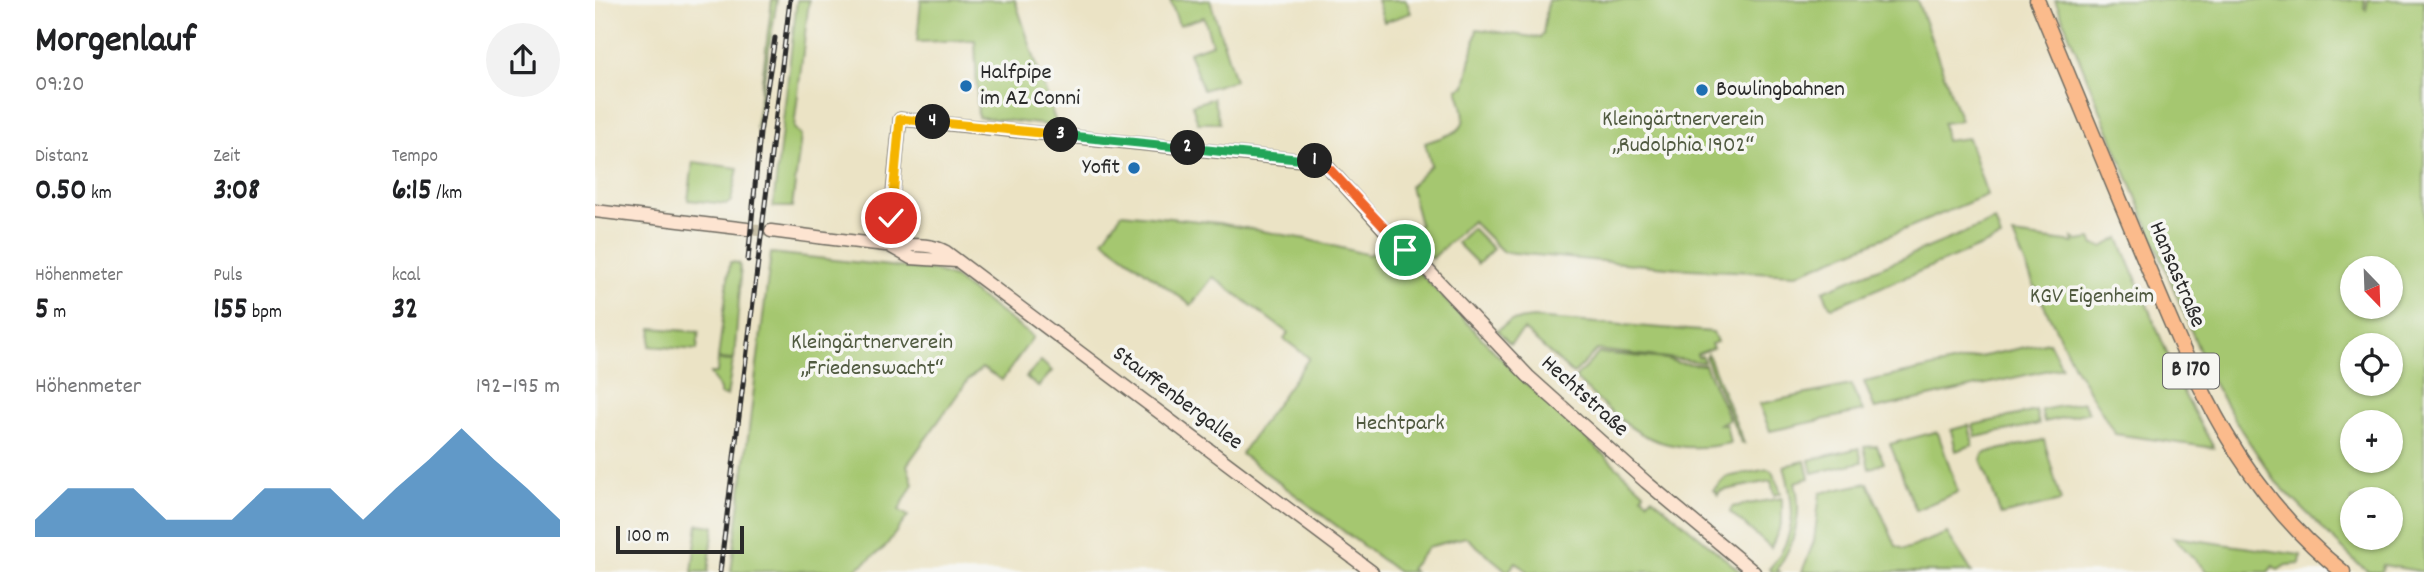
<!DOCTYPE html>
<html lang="de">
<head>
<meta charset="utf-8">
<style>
	body { margin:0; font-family:Dekko,sans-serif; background:#f2f2f2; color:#202124; height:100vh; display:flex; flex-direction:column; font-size:26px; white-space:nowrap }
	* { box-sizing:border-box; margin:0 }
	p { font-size:23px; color:#757577 }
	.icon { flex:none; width:38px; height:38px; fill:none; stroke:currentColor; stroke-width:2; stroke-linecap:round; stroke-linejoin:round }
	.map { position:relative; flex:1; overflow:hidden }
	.side { display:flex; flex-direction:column; background:#fff; width:595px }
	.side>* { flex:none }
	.needle { width:46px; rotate:157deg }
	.fabs { position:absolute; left:1745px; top:256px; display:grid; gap:14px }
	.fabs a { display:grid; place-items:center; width:63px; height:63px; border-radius:50%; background:#fff; box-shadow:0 2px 5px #0004; font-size:35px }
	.scale { position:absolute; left:21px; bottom:18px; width:128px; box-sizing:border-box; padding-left:7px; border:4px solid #2b2b2b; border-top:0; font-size:19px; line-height:24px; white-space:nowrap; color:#2b2b2b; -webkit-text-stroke:5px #f6f6f2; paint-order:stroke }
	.pin { position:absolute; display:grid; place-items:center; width:60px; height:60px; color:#fff; margin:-30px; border:4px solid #fff; border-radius:50%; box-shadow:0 2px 7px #0007 }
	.km { position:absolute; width:35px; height:35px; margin:-18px; border-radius:50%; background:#222; color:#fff; font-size:19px; line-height:35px; text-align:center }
	.round { display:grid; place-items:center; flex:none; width:74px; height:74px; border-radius:37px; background:#f2f2f2 }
	.head { display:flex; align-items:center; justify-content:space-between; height:119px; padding:0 35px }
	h1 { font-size:38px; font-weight:700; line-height:52px }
	.metrics { display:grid; grid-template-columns:repeat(3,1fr); gap:10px; height:119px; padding:7px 35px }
	.metrics div { display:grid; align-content:center }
	.metrics b { font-size:30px; font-weight:700 }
	.metrics small { font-size:19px; font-weight:400 }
	.metrics p { font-size:19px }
	.chart { height:196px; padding:14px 35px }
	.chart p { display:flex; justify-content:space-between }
	.chart svg { width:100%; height:126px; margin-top:7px; fill:#1f6fb2; opacity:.7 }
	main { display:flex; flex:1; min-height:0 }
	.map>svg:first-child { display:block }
	.green { fill:#a5c770; stroke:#68794e; stroke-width:2; fill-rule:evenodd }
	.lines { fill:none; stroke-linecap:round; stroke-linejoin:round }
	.secondary-tunnel { stroke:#c5bea6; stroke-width:12; stroke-dasharray:12 6; stroke-linecap:butt }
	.secondary-casing { stroke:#6e6b61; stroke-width:15 }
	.primary-casing { stroke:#6e6b61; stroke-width:17 }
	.secondary { stroke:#fde4d1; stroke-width:12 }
	.primary { stroke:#fbbb8c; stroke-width:14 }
	.rail-casing { stroke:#2b2b2b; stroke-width:5 }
	.rail { stroke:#f6f6f2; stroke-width:2.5; stroke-dasharray:8; stroke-linecap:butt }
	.split-1-casing { stroke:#fff; stroke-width:14 }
	.split-2-casing { stroke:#fff; stroke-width:14 }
	.split-3-casing { stroke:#fff; stroke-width:14 }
	.split-4-casing { stroke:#fff; stroke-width:14 }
	.split-5-casing { stroke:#fff; stroke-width:14 }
	.split-1 { stroke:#f0652b; stroke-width:9 }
	.split-2 { stroke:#22a559; stroke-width:9 }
	.split-3 { stroke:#22a559; stroke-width:9 }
	.split-4 { stroke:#f5b400; stroke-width:9 }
	.split-5 { stroke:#f5b400; stroke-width:9 }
	.poi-dot { fill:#1f6fb2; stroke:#f6f6f2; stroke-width:2.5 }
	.labels { text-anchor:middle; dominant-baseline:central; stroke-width:7; stroke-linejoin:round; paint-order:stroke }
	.shield { fill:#f6f6f2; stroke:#686867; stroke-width:2 }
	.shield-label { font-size:21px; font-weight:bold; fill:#2b2b2b }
	.poi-label { font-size:23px; fill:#2b2b2b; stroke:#f6f6f2; text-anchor:start }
	.park-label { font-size:23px; fill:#505a40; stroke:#f6f6f2 }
	.street-label { font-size:23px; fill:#2b2b2b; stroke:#f6f6f2 }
</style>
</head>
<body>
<main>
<section class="side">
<div class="head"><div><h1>Morgenlauf</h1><p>09:20</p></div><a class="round"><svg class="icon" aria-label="share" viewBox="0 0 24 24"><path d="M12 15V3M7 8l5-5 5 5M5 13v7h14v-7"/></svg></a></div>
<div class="metrics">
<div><p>Distanz</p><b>0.50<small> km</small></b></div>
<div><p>Zeit</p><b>3:08</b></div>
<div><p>Tempo</p><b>6:15<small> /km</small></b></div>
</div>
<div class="metrics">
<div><p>Höhenmeter</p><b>5<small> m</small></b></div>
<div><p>Puls</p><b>155<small> bpm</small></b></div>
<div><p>kcal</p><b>32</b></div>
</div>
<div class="chart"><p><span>Höhenmeter</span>192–195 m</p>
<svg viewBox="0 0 160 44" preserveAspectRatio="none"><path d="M0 44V38L10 27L20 27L30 27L40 38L50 38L60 38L70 27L80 27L90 27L100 38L110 27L120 17L130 6L140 17L150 27L160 38V44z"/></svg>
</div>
</section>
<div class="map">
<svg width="1829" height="572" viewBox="0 0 1829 572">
	<rect width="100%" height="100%" fill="#f6f6f2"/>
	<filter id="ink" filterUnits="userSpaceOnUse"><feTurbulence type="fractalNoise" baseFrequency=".0143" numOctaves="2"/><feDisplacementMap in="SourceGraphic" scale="14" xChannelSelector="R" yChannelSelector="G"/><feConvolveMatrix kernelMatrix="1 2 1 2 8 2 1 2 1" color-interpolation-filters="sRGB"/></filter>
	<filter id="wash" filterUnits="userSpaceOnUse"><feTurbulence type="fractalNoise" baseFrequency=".00686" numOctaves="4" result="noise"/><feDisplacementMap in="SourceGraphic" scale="28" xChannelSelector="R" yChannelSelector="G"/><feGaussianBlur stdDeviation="1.57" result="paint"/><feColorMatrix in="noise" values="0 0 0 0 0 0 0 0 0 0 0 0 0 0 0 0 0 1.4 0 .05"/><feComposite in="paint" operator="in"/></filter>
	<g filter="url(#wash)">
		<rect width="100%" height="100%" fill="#ebe3c5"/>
		<path class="green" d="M177,0h5l-21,129z
			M202,0h12l-15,128 7,8 -9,71h-19z
			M326,0h94l42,126 -79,-9 -3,-77 -58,2z
			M575,0h40l25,80 -32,10 -14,-38 23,-8 -8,-27 -25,8z
			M782,0h29l5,13 -27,9z
			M953,0h369l44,121 -18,2 3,18 22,-3 19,57 -190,79 -108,-5 -186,-17 -31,-31 -40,38 -24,-21 12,-13 -10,-39 21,-21 -6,-22c37,-13 47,-11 32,-54l8,-3 12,-57 63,9 3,-4z
			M1460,0h310l-1,9 2,1 2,-10h56v572l-41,-7 -1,7h-13l-13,-10 -80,-80 -35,-52 -30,-51zM1757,268h39v38h-39zM1757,345h39v38h-39zM1757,422h39v38h-39zM1757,499h39v38h-39z
			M618,98l7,25h-22l-6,-18z
			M98,162l45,6 -7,33 -4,3 -39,-4z
			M527,213l96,10 88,16 63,16 14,-11 17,18 2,-2 13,8 98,103 131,121 -2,4 6,5 4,-4 89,75h-213l-12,-10 -8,10 -42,-35 -38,10 -18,22 4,3h-16l-157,-118 68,-96 -25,-19 4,-6 -75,-56 -22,28 -88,-65z
			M1400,220l6,18 -168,69 -3,-1 -7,-15z
			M877,228l21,21 -15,15 -21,-21z
			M1418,235l61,8 -1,-5 5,3 13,-2 3,6 9,2 16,-9 66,158 29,52 -99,-14 -41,-68 -40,-81z
			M176,253l164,18 19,7 79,59 -31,43 -20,-12 -14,12 -61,85 6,19 -14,26 9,6 -24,32 -29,22 -124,2z
			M135,262l9,1 2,13 -7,84 -16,-1z
			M938,318l180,14 4,10 -6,2 2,4 -16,6 1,3 4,-1 2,6 -107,-12 -24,24 -49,-44 -14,14 -13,-14 14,-9z
			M57,328l47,4 -2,18 -47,-4z
			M1454,342l13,25 -187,42 -11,-27z
			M1004,353l67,6 13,4 26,2 24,54 -9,5h6l4,19c-73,17 -106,-17 -155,-65z
			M1113,354l36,89 -3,-1 -35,-84z
			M123,360l15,1 -6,35 -7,-1v-5l-10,-17h7z
			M446,361l11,10 -14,16 -12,-10z
			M1256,385l12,26 -93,20 -11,-27z
			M1488,402l6,10 -45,10 -3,-12z
			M1441,411l3,13 -63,13 -3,-12z
			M1374,425l4,20 -17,6 -5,-21z
			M1340,432l3,1 20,59 -42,18 -26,-66z
			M1449,440l17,61 -60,14 -20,-56 3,-6z
			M1282,446l7,17 -15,6 -5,-22z
			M1264,448l3,14 -50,11 -3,-13z
			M1210,461l4,17 -14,4c8,32 1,60 -18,87l3,3h-8l-3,-3c29,-34 26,-63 15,-103z
			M1173,469l5,3 8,21 -7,2 -3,-14 -51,10 -2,4 -5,-5 13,-13z
			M1273,483l28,63 7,3 6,-1 38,-15 25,39h-170l12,-31 6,-48z
			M1187,498v24l-11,26 -41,-36 2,-5z
			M103,524l16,2 -6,46h-16z
			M1578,537l128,18 -1,9 -14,1 -8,5 -5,-4 -5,6h-61z"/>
	</g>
	<g filter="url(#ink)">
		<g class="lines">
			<path class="secondary-tunnel" d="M152,229l24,2"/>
			<g class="secondary-casing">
				<path id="secondary" d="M0,211l152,18
					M176,231c38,5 77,10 115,14 20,1 43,-3 60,7l426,320
					M293,245l12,-126 419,43 8,4 64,71 30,26 107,113 118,106 108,90
					M293,245l23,13 45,3"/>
			</g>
			<g class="primary-casing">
				<path id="primary" d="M1442,0c33,80 66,160 99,239 53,126 96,245 207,333"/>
			</g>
			<use href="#secondary" class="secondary"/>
			<use href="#primary" class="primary"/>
			<g class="rail-casing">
				<path id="rail" d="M153,260l12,-127 15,-95
					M125,572l70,-572"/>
			</g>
			<use href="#rail" class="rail"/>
		</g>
	</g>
	<g class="lines" filter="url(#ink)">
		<g class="split-1-casing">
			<path id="split-1" d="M720,161l12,5 78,84"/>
		</g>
		<g class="split-2-casing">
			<path id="split-2" d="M593,148l127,13"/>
		</g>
		<g class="split-3-casing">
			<path id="split-3" d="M466,135l127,13"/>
		</g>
		<g class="split-4-casing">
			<path id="split-4" d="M338,122l128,13"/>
		</g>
		<g class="split-5-casing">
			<path id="split-5" d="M296,218l9,-99 33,3"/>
		</g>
		<use href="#split-1" class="split-1"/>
		<use href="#split-2" class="split-2"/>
		<use href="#split-3" class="split-3"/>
		<use href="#split-4" class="split-4"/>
		<use href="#split-5" class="split-5"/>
	</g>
	<g class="poi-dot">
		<circle cx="371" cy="86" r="7"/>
		<circle cx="1107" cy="90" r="7"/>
		<circle cx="539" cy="168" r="7"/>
	</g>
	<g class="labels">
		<rect class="shield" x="1568" y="353.5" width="56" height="35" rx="5"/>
		<g class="shield-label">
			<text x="1596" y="371">B 170</text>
		</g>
		<g class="poi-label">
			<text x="385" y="73">Halfpipe<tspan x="385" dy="26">im AZ Conni</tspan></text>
			<text x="1121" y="90">Bowlingbahnen</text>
			<text x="525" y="168" text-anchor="end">Yofit</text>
		</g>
		<g class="park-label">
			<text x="1088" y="120">Kleingärtnerverein<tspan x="1088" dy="26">„Rudolphia 1902“</tspan></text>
			<text x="1497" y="297">KGV Eigenheim</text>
			<text x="277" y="343">Kleingärtnerverein<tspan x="277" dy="26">„Friedenswacht“</tspan></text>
			<text x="805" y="424">Hechtpark</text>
		</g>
		<g class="street-label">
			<text transform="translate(1581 275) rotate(67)">Hansastraße</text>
			<text transform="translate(989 397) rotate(42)">Hechtstraße</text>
			<text transform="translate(582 399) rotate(37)">Stauffenbergallee</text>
		</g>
	</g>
</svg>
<div class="fabs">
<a><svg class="needle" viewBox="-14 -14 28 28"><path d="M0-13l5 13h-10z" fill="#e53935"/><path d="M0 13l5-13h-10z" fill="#757577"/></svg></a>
<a><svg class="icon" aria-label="locate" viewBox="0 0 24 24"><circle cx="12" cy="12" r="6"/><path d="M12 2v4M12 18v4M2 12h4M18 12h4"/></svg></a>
<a>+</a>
<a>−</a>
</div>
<div class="scale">100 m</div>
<div class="pin" style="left:810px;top:250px;background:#1e9e55"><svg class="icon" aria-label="arrive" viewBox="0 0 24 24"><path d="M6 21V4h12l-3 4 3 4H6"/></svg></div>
<div class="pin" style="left:296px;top:218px;background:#d93025"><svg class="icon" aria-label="check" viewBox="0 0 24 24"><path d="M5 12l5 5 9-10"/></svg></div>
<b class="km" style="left:720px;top:161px">1</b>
<b class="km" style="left:593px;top:148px">2</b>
<b class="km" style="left:466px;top:135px">3</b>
<b class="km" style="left:338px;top:122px">4</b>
</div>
</main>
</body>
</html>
